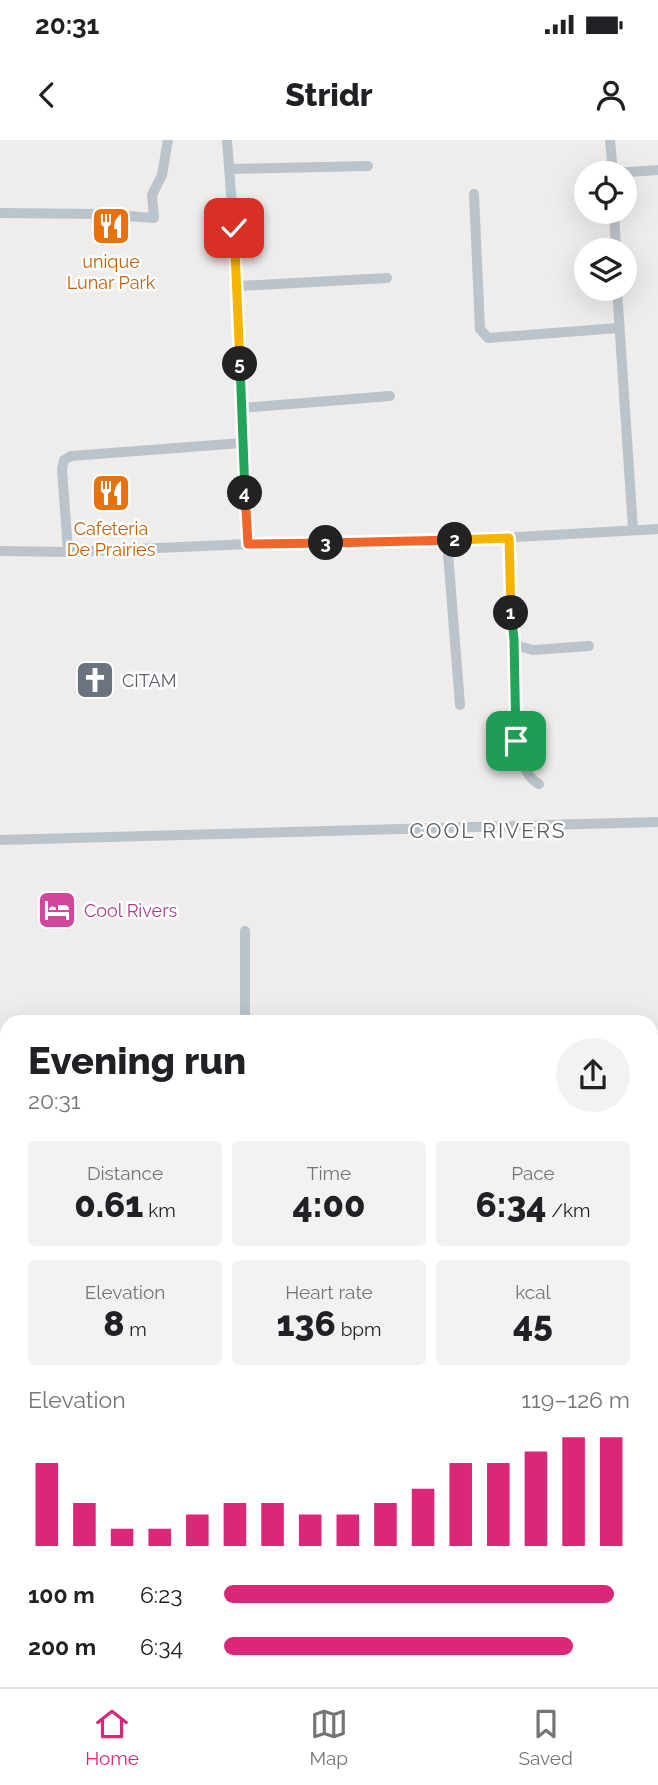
<!DOCTYPE html>
<html lang="en">
<head>
<meta charset="utf-8">
<style>
	body { margin:0; font-family:Raleway,sans-serif; background:#f2f2f2; color:#202124; height:100vh; display:flex; flex-direction:column; font-size:26px; white-space:nowrap }
	* { box-sizing:border-box; margin:0 }
	p { font-size:23px; color:#757577 }
	.icon { flex:none; width:38px; height:38px; fill:none; stroke:currentColor; stroke-width:2; stroke-linecap:round; stroke-linejoin:round }
	.map { position:relative; flex:1; overflow:hidden }
	.side { position:absolute; left:0px; top:875px; width:658px; height:672px; display:flex; flex-direction:column; background:#fff; border-radius:21px 21px 0 0; box-shadow:0 7px 28px #0002 }
	.side>* { flex:none }
	.tools { position:absolute; left:574px; top:21px; display:grid; gap:14px }
	.tools a { display:grid; place-items:center; width:63px; height:63px; border-radius:50%; background:#fff; box-shadow:0 7px 28px #0002; font-size:35px }
	.pin { position:absolute; display:grid; place-items:center; width:60px; height:60px; color:#fff; margin:-30px; border-radius:14px; box-shadow:0 4px 10px #0006 }
	.km { position:absolute; width:35px; height:35px; margin:-18px; border-radius:50%; background:#222; color:#fff; font-size:19px; line-height:35px; text-align:center }
	.round { display:grid; place-items:center; flex:none; width:74px; height:74px; border-radius:37px; background:#f2f2f2 }
	.summary { display:flex; align-items:center; justify-content:space-between; height:119px; padding:0 28px }
	h1 { font-size:38px; font-weight:800; line-height:52px }
	.stats { display:grid; grid-template-columns:repeat(3,1fr); gap:10px; height:119px; padding:7px 28px }
	.stats div { display:grid; align-content:center; border-radius:7px; background:#f2f2f2; text-align:center }
	.stats b { font-size:35px; font-weight:800 }
	.stats small { font-size:19px; font-weight:400 }
	.stats p { font-size:19px }
	.chart { height:196px; padding:14px 28px }
	.chart p { display:flex; justify-content:space-between }
	.chart svg { width:100%; height:126px; margin-top:7px; stroke:#db2777; stroke-width:6 }
	ul { padding:0 28px; list-style:none; font-size:23px }
	li { display:grid; grid-template-columns:112px 84px 1fr; align-items:center; height:52px }
	li i { height:18px; border-radius:9px; background:#db2777 }
	.status { display:flex; justify-content:space-between; align-items:center; height:49px; padding:0 35px; background:#fff; direction:ltr }
	.status svg { height:19px; fill:currentColor }
	header { display:flex; justify-content:space-between; align-items:center; height:91px; padding:0 28px; background:#fff; font-size:32px; font-weight:800 }
	.menu { display:flex; justify-content:space-around; align-items:center; height:98px; border-top:2px solid #e0e0e0; background:#fff; font-size:19px; color:#757577 }
	.menu a { display:grid; justify-items:center; gap:4px }
	.menu .active { color:#db2777 }
	.map>svg:first-child { display:block }
	.grass { fill:url(#grass-tufts) }
	.lines { fill:none; stroke-linecap:round; stroke-linejoin:round }
	.trunk-casing { stroke:#738ca3; stroke-width:20 }
	.minor { stroke:#bbc4ca; stroke-width:10 }
	.secondary { stroke:#bbc5cf; stroke-width:14 }
	.trunk { stroke:#9aafc0; stroke-width:18 }
	.split-1-casing { stroke:#fff; stroke-width:14 }
	.split-2-casing { stroke:#fff; stroke-width:14 }
	.split-3-casing { stroke:#fff; stroke-width:14 }
	.split-4-casing { stroke:#fff; stroke-width:14 }
	.split-5-casing { stroke:#fff; stroke-width:14 }
	.split-6-casing { stroke:#fff; stroke-width:14 }
	.split-1 { stroke:#22a559; stroke-width:9 }
	.split-2 { stroke:#f5b400; stroke-width:9 }
	.split-3 { stroke:#f0652b; stroke-width:9 }
	.split-4 { stroke:#f0652b; stroke-width:9 }
	.split-5 { stroke:#22a559; stroke-width:9 }
	.split-6 { stroke:#f5b400; stroke-width:9 }
	.labels { text-anchor:middle; dominant-baseline:central; stroke-width:5; stroke-linejoin:round; paint-order:stroke }
	.food-label { font-size:18px; fill:#c56008; stroke:#fff }
	.worship-label { font-size:18px; fill:#5b616d; stroke:#fff; text-anchor:start }
	.hotel-label { font-size:18px; fill:#b23c85; stroke:#fff; text-anchor:start }
	.quarter-label { font-size:21px; letter-spacing:2px; fill:#595d60; stroke:#fff }
</style>
</head>
<body>
<div class="status"><b>20:31</b><svg viewBox="0 0 49 12"><path d="M0 12V9h3v3zM5 12V6h3v6zM10 12V3h3v9zM15 12V0h3v12zM26 1h20v11H26zM47 4h2v5h-2z"/></svg></div>
<header><svg class="icon" aria-label="back" viewBox="0 0 24 24"><path d="M15 5l-7 7 7 7"/></svg>Stridr<svg class="icon" aria-label="person" viewBox="0 0 24 24"><circle cx="12" cy="8" r="4"/><path d="M4 21q1-7 8-7t8 7"/></svg></header>
<div class="map">
<svg width="658" height="1547" viewBox="0 0 658 1547">
	<defs>
		<pattern id="grass-tufts" width="24" height="20" patternUnits="userSpaceOnUse" patternTransform="scale(1.75)"><rect width="24" height="20" fill="#bdeacc"/><path d="M3 7l-1-3M5 7V3M7 7l1-3M15 17l-1-3M17 17v-4M19 17l1-3" fill="none" stroke="#a4cab1"/></pattern>
	</defs>
	<rect width="100%" height="100%" fill="#efecec"/>
	<path class="grass" d="M0,1486l7,3v51h106l14,7h-127z"/>
	<g class="lines">
		<g class="trunk-casing">
			<path id="trunk" d="M0,1068l2,150 -2,20"/>
		</g>
		<path class="minor" d="M227,0l11,146 10,258
			M610,0l3,33
			M229,29l139,-3
			M613,33l45,-3
			M474,54l6,135 8,9 130,-10
			M614,72l2,38
			M0,73l102,1 52,4 -2,-23 10,-20 6,-35
			M238,146l149,-8
			M617,149l16,240
			M241,268l149,-12
			M509,398l2,89 7,19 15,4 56,-4
			M447,401l13,164
			M0,411l68,1 180,-8 199,-3 211,-12
			M68,412l-6,-83 2,-9 7,-4 171,-13
			M514,499c0,32 -8,129 25,145
			M0,700l658,-18
			M245,882v-91
			M651,974h7
			M651,1188l7,4
			M0,1286l7,-40
			M0,1483l7,4
			M651,1492l7,4
			M105,1540l13,7
			M273,1547v-7"/>
		<path class="secondary" d="M0,997l7,-1
			M150,1540l13,7"/>
		<use href="#trunk" class="trunk"/>
	</g>
	<g class="lines">
		<g class="split-1-casing">
			<path id="split-1" d="M511,473l3,26 2,102"/>
		</g>
		<g class="split-2-casing">
			<path id="split-2" d="M455,400l54,-2 2,75"/>
		</g>
		<g class="split-3-casing">
			<path id="split-3" d="M326,403l129,-3"/>
		</g>
		<g class="split-4-casing">
			<path id="split-4" d="M245,353l3,51 78,-1"/>
		</g>
		<g class="split-5-casing">
			<path id="split-5" d="M240,224l5,129"/>
		</g>
		<g class="split-6-casing">
			<path id="split-6" d="M234,88l6,136"/>
		</g>
		<use href="#split-1" class="split-1"/>
		<use href="#split-2" class="split-2"/>
		<use href="#split-3" class="split-3"/>
		<use href="#split-4" class="split-4"/>
		<use href="#split-5" class="split-5"/>
		<use href="#split-6" class="split-6"/>
	</g>
	<defs>
		<g id="restaurant-square" transform="scale(2.0125)"><rect x="-9" y="-9" width="18" height="18" rx="4" fill="#e8710a" stroke="#fff"/><path d="M-5-6h1v4h1v-4h1v4h1v-4h1v5L-1.5 .5V6h-2V.5L-5-1ZM5-6V6H3V1.5H1.5Q1.5-4 5-6Z" fill="#fff"/></g>
		<g id="church-square" transform="scale(2.0125)"><rect x="-9" y="-9" width="18" height="18" rx="4" fill="#6b7280" stroke="#fff"/><path d="M-1.2-6h2.4v3.5h3.3v2.4h-3.3V6h-2.4V-.1h-3.3v-2.4h3.3Z" fill="#fff"/></g>
		<g id="hotel-square" transform="scale(2.0125)"><rect x="-9" y="-9" width="18" height="18" rx="4" fill="#d1479c" stroke="#fff"/><path d="M-6-4.5h1.5V1H6V5H4.5V3h-9V5H-6ZM-4 0a1.8 1.8 0 1 1 3.6 0ZM.5 0V-2.5h3Q6-2.5 6 0Z" fill="#fff"/></g>
	</defs>
	<g fill-rule="evenodd">
		<use href="#restaurant-square" x="111" y="86"/>
		<use href="#restaurant-square" x="111" y="353"/>
		<use href="#church-square" x="95" y="540"/>
		<use href="#hotel-square" x="57" y="770"/>
	</g>
	<g class="labels">
		<g class="food-label">
			<text x="111" y="121">unique<tspan x="111" dy="21">Lunar Park</tspan></text>
			<text x="111" y="388">Cafeteria<tspan x="111" dy="21">De Prairies</tspan></text>
		</g>
		<g class="worship-label">
			<text x="122" y="540">CITAM</text>
		</g>
		<g class="hotel-label">
			<text x="84" y="770">Cool Rivers</text>
		</g>
		<g class="quarter-label">
			<text x="488" y="690">COOL RIVERS</text>
		</g>
	</g>
</svg>
<div class="tools">
<a><svg class="icon" aria-label="locate" viewBox="0 0 24 24"><circle cx="12" cy="12" r="6"/><path d="M12 2v4M12 18v4M2 12h4M18 12h4"/></svg></a>
<a><svg class="icon" aria-label="layers" viewBox="0 0 24 24"><path d="M12 4l9 5-9 5-9-5zM3 14l9 5 9-5"/></svg></a>
</div>
<div class="pin" style="left:516px;top:601px;background:#1e9e55"><svg class="icon" aria-label="arrive" viewBox="0 0 24 24"><path d="M6 21V4h12l-3 4 3 4H6"/></svg></div>
<div class="pin" style="left:234px;top:88px;background:#d93025"><svg class="icon" aria-label="check" viewBox="0 0 24 24"><path d="M5 12l5 5 9-10"/></svg></div>
<b class="km" style="left:511px;top:473px">1</b>
<b class="km" style="left:455px;top:400px">2</b>
<b class="km" style="left:326px;top:403px">3</b>
<b class="km" style="left:245px;top:353px">4</b>
<b class="km" style="left:240px;top:224px">5</b>
<section class="side">
<div class="summary"><div><h1>Evening run</h1><p>20:31</p></div><a class="round"><svg class="icon" aria-label="share" viewBox="0 0 24 24"><path d="M12 15V3M7 8l5-5 5 5M5 13v7h14v-7"/></svg></a></div>
<div class="stats">
<div><p>Distance</p><b>0.61<small> km</small></b></div>
<div><p>Time</p><b>4:00</b></div>
<div><p>Pace</p><b>6:34<small> /km</small></b></div>
</div>
<div class="stats">
<div><p>Elevation</p><b>8<small> m</small></b></div>
<div><p>Heart rate</p><b>136<small> bpm</small></b></div>
<div><p>kcal</p><b>45</b></div>
</div>
<div class="chart"><p><span>Elevation</span>119–126 m</p>
<svg viewBox="0 0 160 44" preserveAspectRatio="none"><path d="M5 44V15M15 44V29M25 44V38M35 44V38M45 44V33M55 44V29M65 44V29M75 44V33M85 44V33M95 44V29M105 44V24M115 44V15M125 44V15M135 44V11M145 44V6M155 44V6"/></svg>
</div>
<ul>
<li><b>100 m</b>6:23<i style="width:96%"></i></li>
<li><b>200 m</b>6:34<i style="width:86%"></i></li>
</ul>
</section>
</div>
<nav class="menu">
<a class="active"><svg class="icon" aria-label="home" viewBox="0 0 24 24"><path d="M3 11l9-7 9 7M6 9v11h12V9"/></svg>Home</a>
<a><svg class="icon" aria-label="map" viewBox="0 0 24 24"><path d="M3 6l6-2 6 2 6-2v14l-6 2-6-2-6 2zM9 4v14M15 6v14"/></svg>Map</a>
<a><svg class="icon" aria-label="saved" viewBox="0 0 24 24"><path d="M7 4h10v16l-5-4-5 4z"/></svg>Saved</a>
</nav>
</body>
</html>
